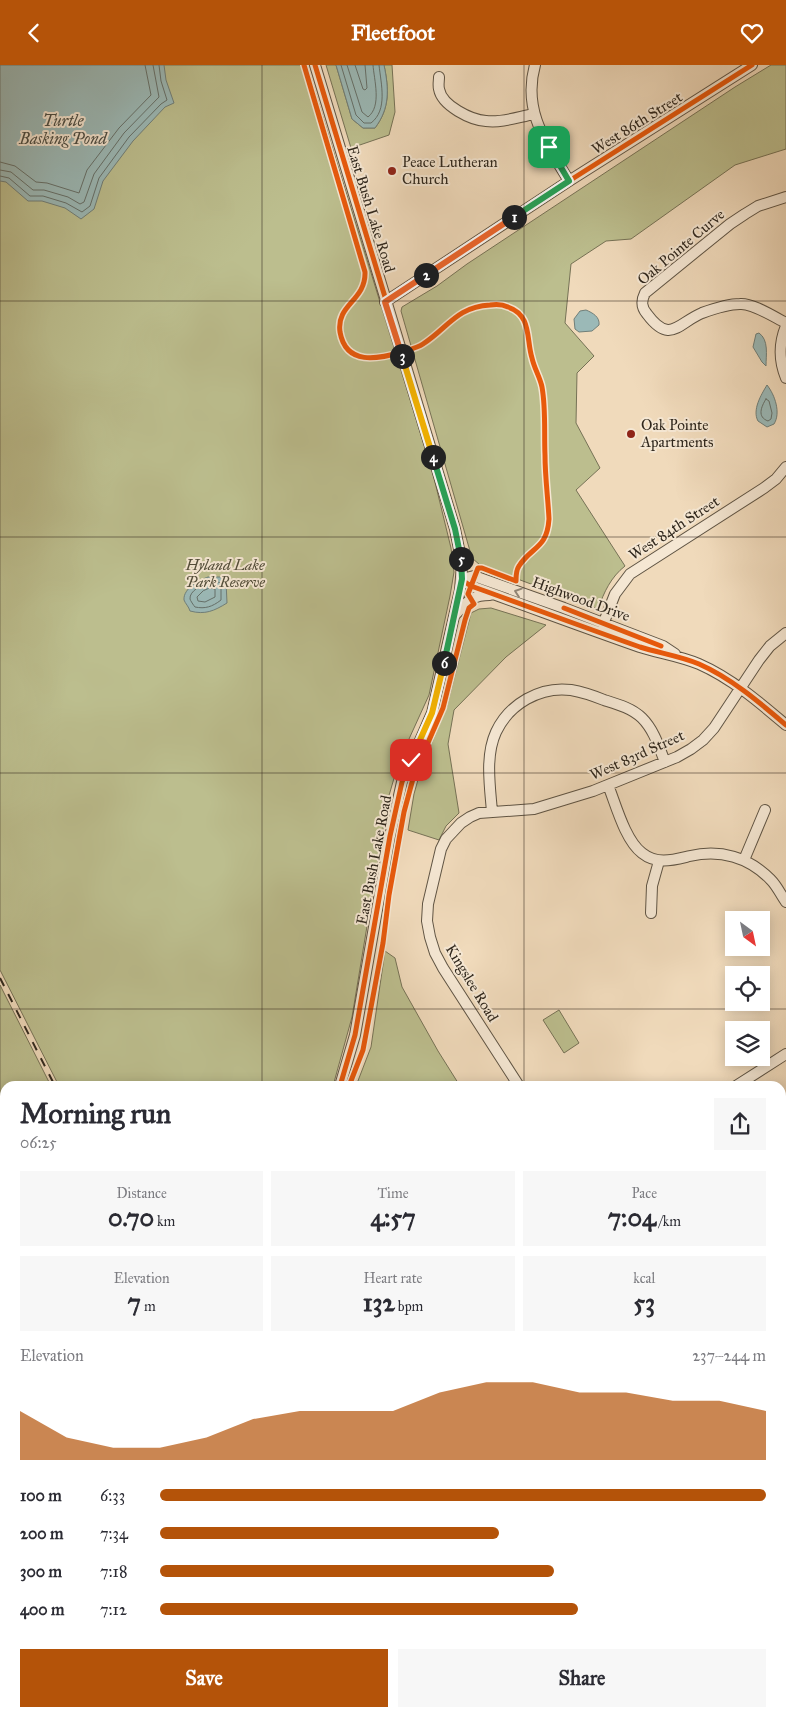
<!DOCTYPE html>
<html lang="en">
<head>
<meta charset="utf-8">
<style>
	body { margin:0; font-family:"IM FELL Great Primer",serif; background:#f7f7f7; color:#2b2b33; height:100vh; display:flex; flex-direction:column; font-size:19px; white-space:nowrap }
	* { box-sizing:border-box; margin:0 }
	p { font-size:16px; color:#7c7c81 }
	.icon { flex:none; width:28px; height:28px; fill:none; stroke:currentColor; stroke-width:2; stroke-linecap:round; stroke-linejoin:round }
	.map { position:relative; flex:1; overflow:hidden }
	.drawer { position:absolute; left:0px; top:1016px; width:786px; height:636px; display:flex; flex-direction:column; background:#fff; border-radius:15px 15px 0 0; box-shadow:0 2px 12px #0003 }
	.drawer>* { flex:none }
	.needle { width:32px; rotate:147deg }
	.fabs { position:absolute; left:725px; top:846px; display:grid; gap:10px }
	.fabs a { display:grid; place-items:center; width:45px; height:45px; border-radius:0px; background:#fff; box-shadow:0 2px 12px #0003; font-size:25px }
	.pin { position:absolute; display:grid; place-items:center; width:42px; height:42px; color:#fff; margin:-21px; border-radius:10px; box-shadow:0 2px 8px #0006 }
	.km { position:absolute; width:25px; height:25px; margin:-12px; border-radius:50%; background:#222; color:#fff; font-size:14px; line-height:25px; text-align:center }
	.round { display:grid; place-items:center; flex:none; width:52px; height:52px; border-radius:0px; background:#f7f7f7 }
	.overview { display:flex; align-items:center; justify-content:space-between; height:85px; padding:0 20px }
	h1 { font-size:28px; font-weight:700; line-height:38px }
	.metrics { display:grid; grid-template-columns:repeat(3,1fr); gap:8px; height:85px; padding:5px 20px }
	.metrics div { display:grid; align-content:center; border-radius:0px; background:#f7f7f7; text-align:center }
	.metrics b { font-size:25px; font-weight:700 }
	.metrics small { font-size:14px; font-weight:400 }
	.metrics p { font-size:14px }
	.chart { height:140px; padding:10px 20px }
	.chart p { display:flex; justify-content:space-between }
	.chart svg { width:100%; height:90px; margin-top:5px; fill:#b45309; opacity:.7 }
	.button { display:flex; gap:10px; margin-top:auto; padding:10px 20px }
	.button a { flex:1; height:58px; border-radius:0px; background:#b45309; color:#fff; font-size:20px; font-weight:700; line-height:58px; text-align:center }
	.button a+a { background:#f7f7f7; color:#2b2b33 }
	ul { padding:0 20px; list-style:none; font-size:16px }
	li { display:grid; grid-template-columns:80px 60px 1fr; align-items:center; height:38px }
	li i { height:12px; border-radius:6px; background:#b45309 }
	header { display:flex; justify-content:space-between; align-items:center; height:65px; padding:0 20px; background:#b45309; color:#fff; font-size:22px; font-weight:700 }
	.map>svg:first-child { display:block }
	.green { fill:#bcbe8e; stroke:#767256 }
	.water { fill:#9bb9b7; stroke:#707f79 }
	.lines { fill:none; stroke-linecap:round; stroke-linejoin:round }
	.shore { stroke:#65706a; stroke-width:1 }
	.stream { stroke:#707f79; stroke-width:2 }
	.minor-casing { stroke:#5f5444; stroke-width:12 }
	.minor { stroke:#f5e7d3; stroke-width:10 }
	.rail { stroke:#2f271d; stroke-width:2; stroke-dasharray:9 9; stroke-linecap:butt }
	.cycleway-casing { stroke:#f5e7d3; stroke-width:8 }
	.cycleway { stroke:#e8590c; stroke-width:5 }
	.oneway { stroke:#928778 }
	.split-1-casing { stroke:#fff; stroke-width:10 }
	.split-2-casing { stroke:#fff; stroke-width:10 }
	.split-3-casing { stroke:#fff; stroke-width:10 }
	.split-4-casing { stroke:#fff; stroke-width:10 }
	.split-5-casing { stroke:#fff; stroke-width:10 }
	.split-6-casing { stroke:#fff; stroke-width:10 }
	.split-7-casing { stroke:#fff; stroke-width:10 }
	.split-1 { stroke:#22a559; stroke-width:6 }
	.split-2 { stroke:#f0652b; stroke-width:6 }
	.split-3 { stroke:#f0652b; stroke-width:6 }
	.split-4 { stroke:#f5b400; stroke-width:6 }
	.split-5 { stroke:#22a559; stroke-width:6 }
	.split-6 { stroke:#22a559; stroke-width:6 }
	.split-7 { stroke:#f5b400; stroke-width:6 }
	.grid { fill:none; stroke:#2f271d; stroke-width:1; stroke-opacity:0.55 }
	.poi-dot { fill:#8f2418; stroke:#f5e7d3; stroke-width:2 }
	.labels { text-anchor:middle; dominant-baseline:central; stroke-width:4; stroke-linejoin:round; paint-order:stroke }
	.street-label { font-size:15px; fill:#2f271d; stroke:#f5e7d3 }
	.poi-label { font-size:15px; fill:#2f271d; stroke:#f5e7d3; text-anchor:start }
	.park-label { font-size:15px; font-style:italic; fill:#524d39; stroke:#f5e7d3 }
	.water-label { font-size:16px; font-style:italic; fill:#4a4c44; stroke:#f5e7d3 }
</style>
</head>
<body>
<header><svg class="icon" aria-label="back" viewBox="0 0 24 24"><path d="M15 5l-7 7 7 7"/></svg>Fleetfoot<svg class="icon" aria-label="heart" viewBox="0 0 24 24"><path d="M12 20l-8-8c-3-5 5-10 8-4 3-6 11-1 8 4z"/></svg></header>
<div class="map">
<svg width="786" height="1652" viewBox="0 0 786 1652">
	<rect width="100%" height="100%" fill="#f0dabb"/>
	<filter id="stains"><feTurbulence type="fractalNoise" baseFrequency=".004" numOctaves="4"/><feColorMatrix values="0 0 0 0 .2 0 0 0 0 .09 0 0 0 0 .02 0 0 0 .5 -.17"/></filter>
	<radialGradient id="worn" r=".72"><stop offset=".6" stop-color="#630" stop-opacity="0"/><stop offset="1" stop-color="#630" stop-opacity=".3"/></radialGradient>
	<path class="green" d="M0,0h307l126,409 18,74 3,24 -4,24 -21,99 -30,66 -11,38 -36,218 -19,69h-274l-59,-116z
		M326,0h10l16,54 11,9h12c15,-20 14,-39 9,-63h8l3,47 -6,23 -38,13z
		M771,0h15v84l-51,16 -104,74 -25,2 -35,23 -6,59 29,33 -17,17 -1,50 24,45 -24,22 49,76c-14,11 -21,26 -27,43l-118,-44 -8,-7 -71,-247 1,-4 35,-21 30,-22 268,-177z
		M491,543l55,17 -40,32 -52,53 -6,34 11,69 -13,13 -7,14 -31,-10 6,-36 7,-25 26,-63 24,-93 8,-4z
		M385,886l10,7 7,29 36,64 22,35h-104l15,-39z
		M0,920l51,101h-46v342l-5,4z
		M559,945l20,33 -15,10 -21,-33z
		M786,1047v605h-407l-2,-4h404v-600z"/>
	<path class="water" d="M0,0h164l2,15 8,23 -9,4 -32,34 -30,40 -9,28 -13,10 -16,-11 -23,-7h-14l-22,-19 -6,-1z
		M336,0h48c5,24 6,43 -9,63h-12l-11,-9z
		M586,245c7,3 14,7 13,15l-7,6 -13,1 -4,-3 -1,-10 6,-8z
		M759,268c10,7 7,22 7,33l-4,-4 -9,-15 3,-13z
		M767,320c8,10 14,28 7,39l-7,3 -9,-6c-6,-11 3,-26 9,-36z
		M208,512h12l6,4 1,22c-13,8 -22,12 -37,8 -1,-4 -5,-8 -6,-11 -1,-12 16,-20 24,-23z
		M5,1172v105l-5,5v-109z
		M28,1648h64l-3,4h-57z"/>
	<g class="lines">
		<path class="shore" d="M341,0l15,50 8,8h7c17,-13 10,-39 8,-58
			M347,0l15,47 6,5c14,-11 6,-37 5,-52
			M355,0l8,24 2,1 2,-2 -2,-23
			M0,97l15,4 21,16 11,1 32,10 8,-23 32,-42 32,-33 -6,-30
			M0,105l11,2 22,18h11l24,7 12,7 4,-2 10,-28 30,-41 35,-36 -6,-32
			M0,111l9,2 21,18h13l23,7 16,9 8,-6 9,-28 30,-41 32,-33 6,-4 -6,-19 -2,-16
			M766,334l3,2 3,12 -1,6 -3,2c-11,-4 -7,-14 -2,-22z
			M209,517h9l3,1v17c-9,7 -16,9 -26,7 -1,-1 -5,-7 -5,-8 -1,-8 13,-15 19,-17z
			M210,523l5,1v8l-10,5 -7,-1 -1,-4 6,-6z"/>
		<path class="stream" d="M781,1401l5,-2
			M283,1648l4,4
			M728,1648v4
			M258,1652l2,-4
			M266,1652l5,-4"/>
		<g class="minor-casing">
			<path id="minor" d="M315,0l140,464 7,35 -2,26 -28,123 -30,69 -12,54 -35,199 -15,51
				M535,0c-13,46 12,79 34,116
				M439,12c0,4 -1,8 0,12 3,17 32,31 47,32 16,2 32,-4 48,-7
				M786,132l-28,9 -13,8 -15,10 -85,69c-4,8 -4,14 2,21 23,31 31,9 55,-1 11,-4 27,-9 38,-9 13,-1 34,13 46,19
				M385,237l184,-121 183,-116
				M786,261c-7,17 -7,35 0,52
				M462,514l9,7c56,20 112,41 169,61 19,6 40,9 59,17 32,14 60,38 87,61
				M462,514l12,-3 90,32 99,38 12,8
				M455,550c12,-13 16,-20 35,-20
				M600,567l15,-38 15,-20 134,-86 12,-9 10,-12
				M608,720c8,20 17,55 34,68 15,12 31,7 48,3 30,-7 59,1 81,24 6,6 10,15 15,22
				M492,747c-2,-26 -7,-56 4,-80 13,-28 44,-46 75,-42 12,2 23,6 33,10 13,4 28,8 38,18 12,12 17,29 23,44
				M744,795l21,-50
				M651,848l1,-27 7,-25
				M519,1021l-76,-118 -8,-15 -5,-16 -3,-16 1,-17 13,-55 5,-10 15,-16 9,-6 9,-4 55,-4 59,-18 84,-34 14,-8 12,-9 11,-12 45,-68 11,-14 16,-13
				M736,1021l50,-32
				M0,1066l5,6
				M0,1371l5,-3
				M0,1391l5,-4
				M0,1480h5
				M170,1648l1,4
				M183,1648l2,4
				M332,1648l2,4
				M351,1648l2,4"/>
		</g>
		<use href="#minor" class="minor"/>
		<path class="rail" d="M0,913l55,108
			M370,1648l3,4"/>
		<g class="cycleway-casing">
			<path id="cycleway" d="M304,0l61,207c1,29 -29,32 -25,60 6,34 38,27 62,20 6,-2 15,-4 21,-8 25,-16 33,-37 67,-39 6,-1 12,-1 18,2 24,8 18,32 24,51 2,10 8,19 10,29 4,22 2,46 3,68 0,22 3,43 4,64 -2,30 -17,27 -30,47 -3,4 -3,10 -3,15l-34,-13h-4l-10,26 6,10 -5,4 -4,12 -22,88 -29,67 -10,37 -15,83 -6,48 -20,107 -14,36
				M315,0l140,464 7,35 -2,26 -28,123 -30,69 -12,54 -35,199 -15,51
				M385,237l184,-121 183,-116
				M465,517l6,4c56,20 112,41 169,61 19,6 40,9 59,17 32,14 60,38 87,61
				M564,543l97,38"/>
		</g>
		<use href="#cycleway" class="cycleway"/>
	</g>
	<defs><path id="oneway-chevron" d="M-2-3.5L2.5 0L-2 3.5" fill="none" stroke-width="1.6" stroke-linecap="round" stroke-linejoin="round" transform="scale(1.25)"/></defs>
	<use class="oneway" href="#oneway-chevron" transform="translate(518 527) rotate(-161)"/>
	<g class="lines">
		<g class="split-1-casing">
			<path id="split-1" d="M514,152l55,-36 -20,-34"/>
		</g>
		<g class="split-2-casing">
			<path id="split-2" d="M426,210l88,-58"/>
		</g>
		<g class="split-3-casing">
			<path id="split-3" d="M402,291l-17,-54 41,-27"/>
		</g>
		<g class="split-4-casing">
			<path id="split-4" d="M402,291l31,101"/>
		</g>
		<g class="split-5-casing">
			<path id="split-5" d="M433,392l22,72 6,30"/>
		</g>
		<g class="split-6-casing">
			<path id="split-6" d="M444,598l18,-84 -1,-20"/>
		</g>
		<g class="split-7-casing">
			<path id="split-7" d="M411,695l21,-47 12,-50"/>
		</g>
		<use href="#split-1" class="split-1"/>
		<use href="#split-2" class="split-2"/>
		<use href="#split-3" class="split-3"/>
		<use href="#split-4" class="split-4"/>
		<use href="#split-5" class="split-5"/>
		<use href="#split-6" class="split-6"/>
		<use href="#split-7" class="split-7"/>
	</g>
	<path class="grid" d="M262,0v1021M524,0v1021M0,236h786M0,472h786M0,708h786M0,944h786M0,1180h5M781,1180h5M0,1416h5M781,1416h5M262,1648v4M524,1648v4"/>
	<g class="poi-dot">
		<circle cx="392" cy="106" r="5"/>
		<circle cx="631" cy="369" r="5"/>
	</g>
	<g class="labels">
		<g class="street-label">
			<text transform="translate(637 58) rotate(-32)">West 86th Street</text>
			<text transform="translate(371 144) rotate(73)">East Bush Lake Road</text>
			<text transform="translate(681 182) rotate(-40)">Oak Pointe Curve</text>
			<text transform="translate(674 463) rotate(-33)">West 84th Street</text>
			<text transform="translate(581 534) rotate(20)">Highwood Drive</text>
			<text transform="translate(637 690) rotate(-24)">West 83rd Street</text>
			<text transform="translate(374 795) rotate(-79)">East Bush Lake Road</text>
			<text transform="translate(472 918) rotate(59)">Kingslee Road</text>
		</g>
		<g class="poi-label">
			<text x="402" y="97">Peace Lutheran<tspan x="402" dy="17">Church</tspan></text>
			<text x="641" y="360">Oak Pointe<tspan x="641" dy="17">Apartments</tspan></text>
		</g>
		<g class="park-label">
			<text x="225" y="500">Hyland Lake<tspan x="225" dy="17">Park Reserve</tspan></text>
		</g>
		<g class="water-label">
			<text x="63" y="55">Turtle<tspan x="63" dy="18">Basking Pond</tspan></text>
		</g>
	</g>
	<rect width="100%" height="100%" filter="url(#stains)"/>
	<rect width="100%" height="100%" fill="url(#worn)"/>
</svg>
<div class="fabs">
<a><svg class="needle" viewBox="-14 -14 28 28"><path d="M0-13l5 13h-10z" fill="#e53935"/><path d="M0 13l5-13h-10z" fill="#7c7c81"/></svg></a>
<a><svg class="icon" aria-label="locate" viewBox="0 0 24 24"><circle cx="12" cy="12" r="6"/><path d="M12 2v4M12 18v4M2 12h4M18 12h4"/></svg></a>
<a><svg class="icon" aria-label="layers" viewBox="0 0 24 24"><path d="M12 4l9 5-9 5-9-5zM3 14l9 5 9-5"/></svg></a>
</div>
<div class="pin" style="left:549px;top:82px;background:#1e9e55"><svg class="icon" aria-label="arrive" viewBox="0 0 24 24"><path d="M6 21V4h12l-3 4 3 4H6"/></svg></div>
<div class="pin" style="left:411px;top:695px;background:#d93025"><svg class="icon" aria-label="check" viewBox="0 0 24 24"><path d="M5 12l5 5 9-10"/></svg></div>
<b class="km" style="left:514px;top:152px">1</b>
<b class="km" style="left:426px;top:210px">2</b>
<b class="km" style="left:402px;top:291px">3</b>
<b class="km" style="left:433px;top:392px">4</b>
<b class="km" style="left:461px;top:494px">5</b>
<b class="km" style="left:444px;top:598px">6</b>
<section class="drawer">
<div class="overview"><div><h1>Morning run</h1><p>06:25</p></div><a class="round"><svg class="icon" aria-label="share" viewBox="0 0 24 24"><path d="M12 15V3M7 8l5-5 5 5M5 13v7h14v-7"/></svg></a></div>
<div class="metrics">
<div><p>Distance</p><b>0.70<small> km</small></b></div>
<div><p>Time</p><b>4:57</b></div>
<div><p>Pace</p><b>7:04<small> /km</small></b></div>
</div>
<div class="metrics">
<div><p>Elevation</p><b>7<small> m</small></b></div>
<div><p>Heart rate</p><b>132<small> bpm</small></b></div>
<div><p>kcal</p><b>53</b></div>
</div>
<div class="chart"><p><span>Elevation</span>237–244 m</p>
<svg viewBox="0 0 160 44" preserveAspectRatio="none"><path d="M0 44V20L10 33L20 38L30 38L40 33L50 24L60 20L70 20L80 20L90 11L100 6L110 6L120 11L130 11L140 15L150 15L160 20V44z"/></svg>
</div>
<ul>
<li><b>100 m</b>6:33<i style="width:100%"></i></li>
<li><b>200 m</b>7:34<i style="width:56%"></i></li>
<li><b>300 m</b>7:18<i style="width:65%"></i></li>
<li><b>400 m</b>7:12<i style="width:69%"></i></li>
</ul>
<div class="button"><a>Save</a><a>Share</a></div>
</section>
</div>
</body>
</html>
